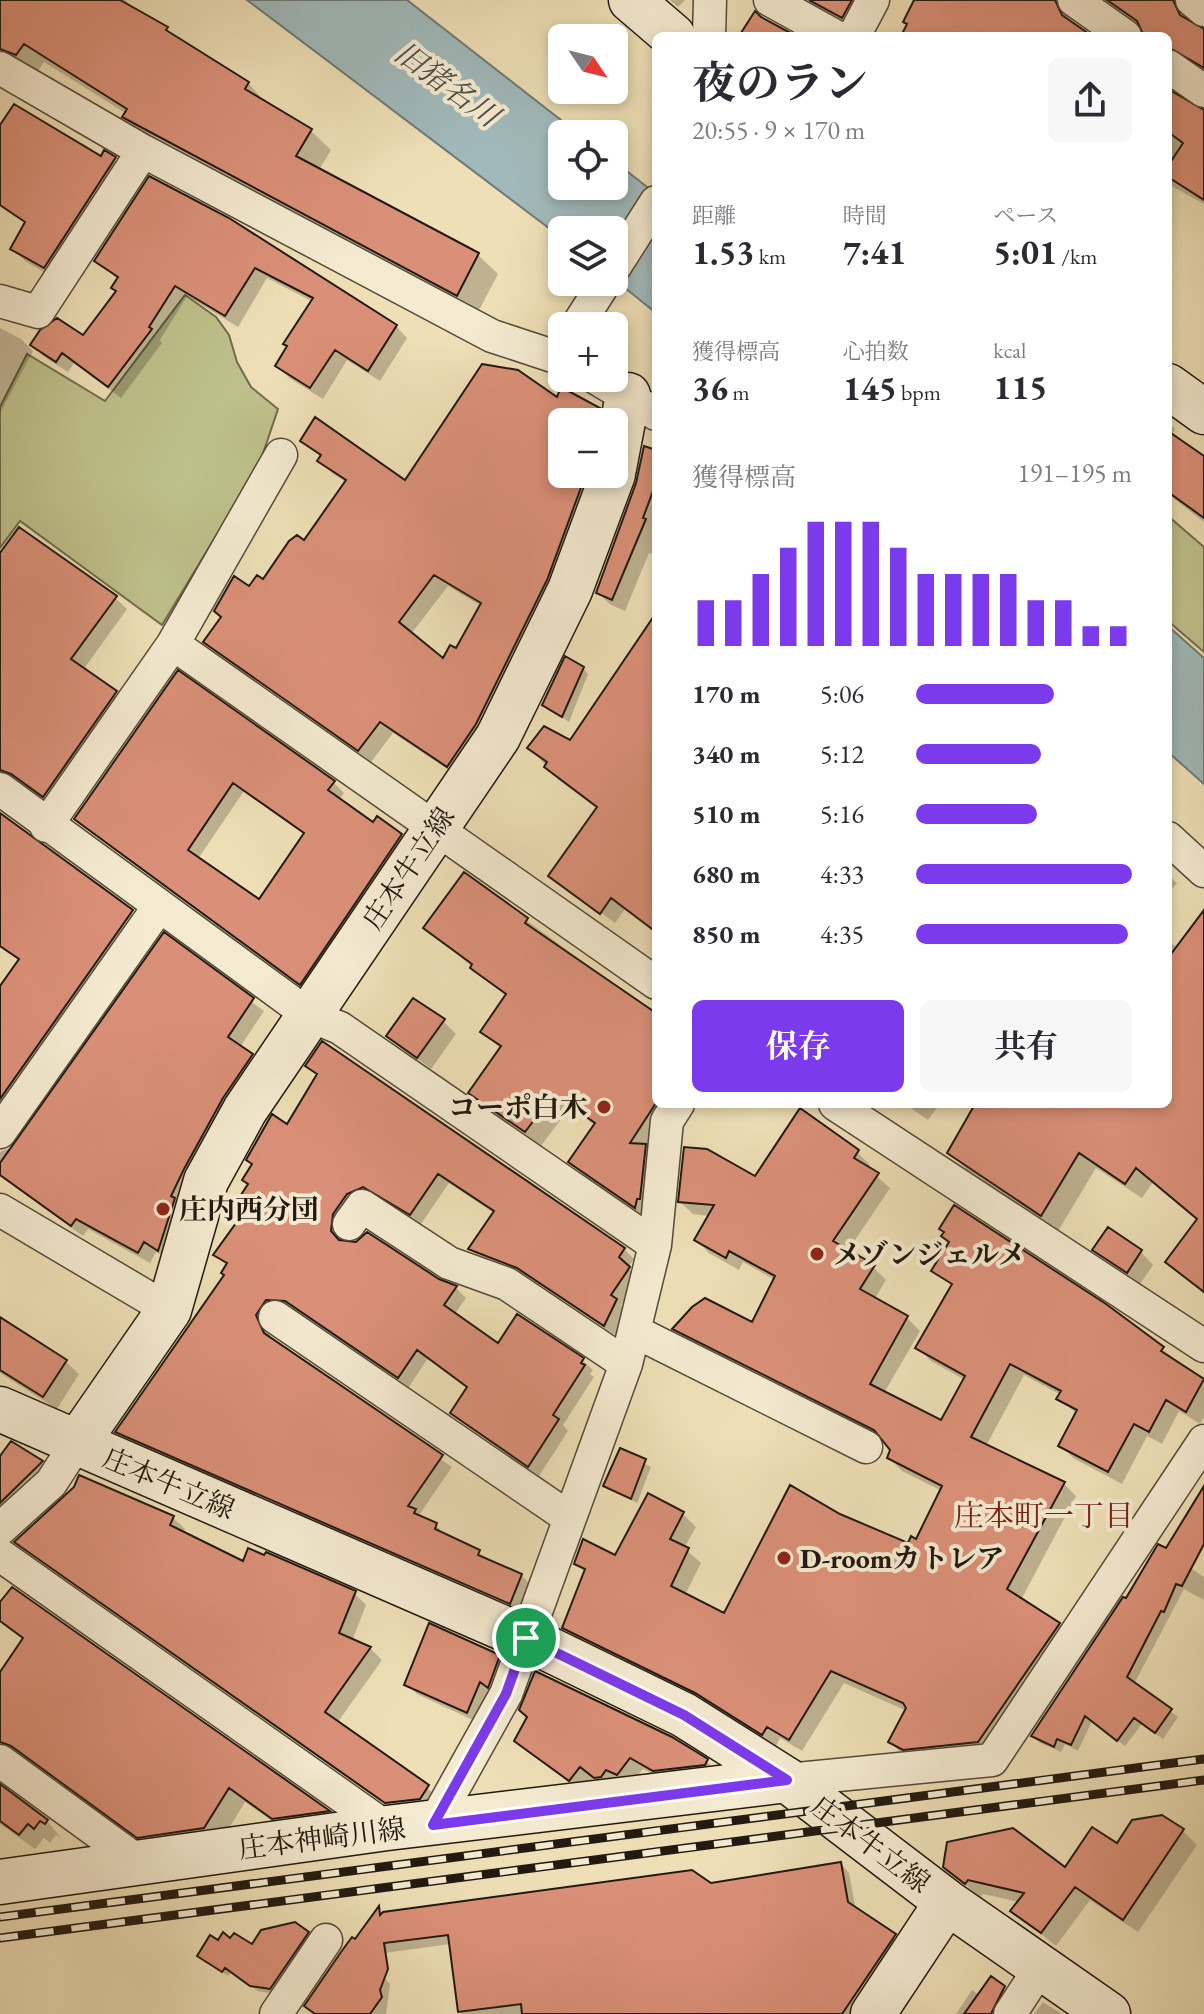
<!DOCTYPE html>
<html lang="ja">
<head>
<meta charset="utf-8">
<style>
	body { margin:0; font-family:"EB Garamond","Noto Serif JP",serif; background:#f7f7f7; color:#2b2b33; height:100vh; display:flex; flex-direction:column; font-size:30px; white-space:nowrap }
	* { box-sizing:border-box; margin:0 }
	p { font-size:26px; color:#7c7c81 }
	.icon { flex:none; width:44px; height:44px; fill:none; stroke:currentColor; stroke-width:2; stroke-linecap:round; stroke-linejoin:round }
	.map { position:relative; flex:1; overflow:hidden }
	.drawer { position:absolute; left:652px; top:32px; width:520px; height:1076px; display:flex; flex-direction:column; background:#fff; border-radius:12px; box-shadow:0 4px 12px #0003 }
	.drawer>* { flex:none }
	.needle { width:52px; rotate:125deg }
	.tools { position:absolute; left:548px; top:24px; display:grid; gap:16px }
	.tools a { display:grid; place-items:center; width:80px; height:80px; border-radius:12px; background:#fff; box-shadow:0 4px 12px #0003; font-size:40px }
	.pin { position:absolute; display:grid; place-items:center; width:68px; height:68px; color:#fff; margin:-34px; border:4px solid #fff; border-radius:50%; box-shadow:0 2px 8px #0007 }
	.round { display:grid; place-items:center; flex:none; width:84px; height:84px; border-radius:12px; background:#f7f7f7 }
	.headline { display:flex; align-items:center; justify-content:space-between; height:136px; padding:0 40px }
	h1 { font-size:44px; font-weight:700; line-height:60px }
	.figures { display:grid; grid-template-columns:repeat(3,1fr); gap:12px; height:136px; padding:8px 40px }
	.figures div { display:grid; align-content:center }
	.figures b { font-size:34px; font-weight:700 }
	.figures small { font-size:22px; font-weight:400 }
	.figures p { font-size:22px }
	.chart { height:224px; padding:16px 40px }
	.chart p { display:flex; justify-content:space-between }
	.chart svg { width:100%; height:144px; margin-top:8px; stroke:#7c3aed; stroke-width:6 }
	.action { display:flex; gap:16px; margin-top:auto; padding:16px 40px }
	.action a { flex:1; height:92px; border-radius:12px; background:#7c3aed; color:#fff; font-size:32px; font-weight:700; line-height:92px; text-align:center }
	.action a+a { background:#f7f7f7; color:#2b2b33 }
	ul { padding:0 40px; list-style:none; font-size:26px }
	li { display:grid; grid-template-columns:128px 96px 1fr; align-items:center; height:60px }
	li i { height:20px; border-radius:10px; background:#7c3aed }
	.map>svg:first-child { display:block }
	.green { fill:#bec08b; stroke:#706c4e; stroke-width:2 }
	.water { fill:#a0b9ba; stroke:#6e7976; stroke-width:2 }
	.shadow { fill:#0003; fill-rule:evenodd }
	.building { fill:#da9078; stroke:#221910; stroke-width:2; fill-rule:evenodd }
	.lines { fill:none; stroke-linecap:round; stroke-linejoin:round }
	.street-casing { stroke:#554a3a; stroke-width:35 }
	.secondary-casing { stroke:#221910; stroke-width:47 }
	.street { stroke:#f4ead0; stroke-width:32 }
	.secondary { stroke:#f4ead0; stroke-width:44 }
	.rail-casing { stroke:#221910; stroke-width:9 }
	.rail { stroke:#f4ead0; stroke-width:6; stroke-dasharray:18; stroke-linecap:butt }
	.route-casing { stroke:#fff; stroke-width:16 }
	.route { stroke:#7c3aed; stroke-width:10 }
	.poi-dot { fill:#8f2418; stroke:#f4ead0; stroke-width:3 }
	.labels { text-anchor:middle; dominant-baseline:central; stroke-width:8; stroke-linejoin:round; paint-order:stroke }
	.street-label { font-size:28px; fill:#221910; stroke:#f4ead0 }
	.poi-label { font-size:28px; font-weight:bold; fill:#221910; stroke:#f4ead0; text-anchor:start }
	.water-label { font-size:30px; font-style:italic; fill:#4e514c; stroke:#f4ead0 }
	.neighbourhood-label { font-size:30px; fill:#7a1f14; stroke:#f4ead0 }
</style>
</head>
<body>
<div class="map">
<svg width="1204" height="2014" viewBox="0 0 1204 2014">
	<rect width="100%" height="100%" fill="#eedfb6"/>
	<filter id="stains"><feTurbulence type="fractalNoise" baseFrequency=".0025" numOctaves="4"/><feColorMatrix values="0 0 0 0 .2 0 0 0 0 .09 0 0 0 0 .02 0 0 0 .5 -.17"/></filter>
	<radialGradient id="worn" r=".72"><stop offset=".6" stop-color="#630" stop-opacity="0"/><stop offset="1" stop-color="#630" stop-opacity=".3"/></radialGradient>
	<path class="green" d="M185,295l31,22 13,18 8,27 14,25 27,22 -19,56 -97,160 -142,-104 -20,27v-141l27,-53 78,47z
		M1168,516l36,31v105l-36,-31z"/>
	<path class="water" d="M247,0h160l172,134h-17v52h52v-25l42,33v119l-42,-34v-49h-52v8z
		M1168,626l36,32v126l-36,-32z"/>
	<path class="shadow" d="M0,0h125l15,15 108,68 19,21 44,27 20,19 -12,20 159,85 20,19 -21,40 -333,-178 -19,-19 2,-3 -83,-52 -8,12 -36,-18z
		M670,0h15l-7,7z
		M806,0h49l-13,22z
		M916,0h155l-5,12 5,12 18,12h-185z
		M1102,0h90l-8,10 5,13 15,7v41l-20,-13 -16,6v-28h-22l-5,-10z
		M1168,90l24,19h12v95l-36,-20z
		M105,153l23,19 -71,108 -32,-19 -13,-13z
		M150,179l246,147 11,12 -27,43 -33,-21 -24,39 -34,-21 -11,-12 35,-64 -46,-24 -29,49 -51,-31 -27,44 2,3 -41,55 -47,-35 -6,9 -24,-15 -11,-12 50,-7 35,-46 1,-12 -23,-19z
		M0,328l21,11 12,12 -33,62z
		M558,400l41,10 12,12h-49v52h40l-141,304 -68,-45 -22,29 -165,-120 44,-53 13,-7 41,-40 43,-59 -15,-10 -12,-12 2,-3 -20,-18 104,43zM448,586l33,20 -24,44 -13,11 -33,-27z
		M1168,422l7,7 -4,6 33,23v64l-36,-28z
		M656,452v103l-7,-2 -24,58 -14,-6 -13,-12z
		M0,559l115,39 12,11 -44,61 44,34 -72,103 -39,-26 -16,6z
		M656,616v316l-31,-23 -10,14 -64,-47 47,-67 -39,-29 -29,-32 41,-5z
		M583,668l5,6 -19,48 -25,-17z
		M178,673l156,110 10,10 -5,7 35,24 27,12 10,10 -100,147 -235,-174zM244,791l61,44 -46,67 -61,-43z
		M0,815l143,108 -143,203v-137l20,-28 -20,-14z
		M464,874l192,142v88h24l-31,117 -63,-44 -15,-15 25,-36 -26,-19 -29,39 -56,-39 -15,-14 31,-44 -18,-17 24,-36 -81,-68z
		M1168,874l9,9 -9,11z
		M1204,924v370l-37,-32 31,-42 -45,-38 -11,16 -46,-30 -38,63 -92,-62 -16,-16 28,-49h161l42,28 -13,-58v-133l10,7z
		M164,935l100,76 -24,36 23,20 -93,193 -14,-8 -6,11 -62,-34 -5,7 -83,-60v-24l17,-7z
		M443,1021l13,13 -25,35 -43,-33z
		M308,1066l316,183 10,10 -6,9 11,11 -18,27 5,5 -11,24 -85,-57 -49,-19 -11,-10 25,-35 -46,-31 -28,41 -47,-28 -31,28 -2,18 115,46 10,10 -12,17 44,31 84,14 11,10 -3,4 4,3 -31,48 5,6 -29,45 -87,-63 17,-24 -41,-31 -19,29 -112,-76 -20,-1 -11,16 6,14 180,127 -33,48 17,10 10,12 75,38 11,11 -11,27 -393,-171 -10,-10 108,-157 1,-9 -12,-11 36,-49 36,-79 31,-51z
		M905,1104h35l-12,16z
		M857,1152l13,13 -2,4 22,19 -43,64 26,15 13,13 -12,20 33,18 13,13 -36,62 58,30 23,-43 -34,-19 -13,-13 35,-61 -19,-17 171,36 99,75v36l-4,7 -21,-13 -17,33 -15,-8 -25,48 -49,-26 -12,-13 16,-31 -18,-16 2,-3 -37,-20 -38,71 77,37 13,13 -55,104 38,24 13,13 -82,118h-87l-13,-13 17,-31 -63,-28 -42,68 -22,-13 -4,8 -66,-41 -133,-65 -13,-13 21,-55 -9,-9 40,-5 67,-44 13,13 -12,21 17,15 -16,32 39,20 115,-99 69,30 8,-5 26,-50 -40,-20 -13,-13 4,-8 -8,-10 -197,-99 -13,-12 78,-5 22,-44 -32,-18 -4,8 -30,-17 -13,-13 14,-24 -17,-2 -13,-12z
		M1094,1249l47,3 12,13 -13,19z
		M0,1319l66,43 13,12 -22,35 -57,-36z
		M621,1451l30,16 -14,36 -32,-18z
		M0,1454l41,9 18,18 -59,68z
		M173,1518l12,11 -2,4 61,30 110,30 12,12 -14,36 18,7 12,12 -45,63 103,75 -42,16 -381,-272z
		M1159,1547l45,30v23l-20,-11 -50,95 44,33 -15,22 -21,-15 -17,22 -33,-25 -14,30 -13,-7 -4,8 -21,-9 -7,-7 93,-135z
		M12,1589l316,223 14,14 -52,7 -45,-31 -25,41 -65,9 -126,-92 -20,-2 -9,7v-90l24,-35 -24,-19v-15z
		M499,1657l10,10 -32,55 -60,-28 -10,-10z
		M516,1741l190,20 13,12 -52,9 -24,-13 -13,17 -22,3 -15,-11 -11,14z
		M0,1785l47,36 14,17 -5,-3 -6,8 -6,-5 -9,11 -35,-25z
		M1183,1831l14,14 -59,87 -48,-32 -34,46 -43,-35 6,-9 -36,-8 -3,3 -35,-30 120,3 52,-24z
		M841,1864l8,9 7,37 47,35 -47,69h-396l-9,-70 -82,11 -9,-8z
		M308,1933l5,6 -37,55 -18,-3 -27,-19 -3,4 -22,-15 13,-19 12,-2 22,7z
		M383,1976l7,8 -4,30h-25z
		M992,1979l28,25 -5,10h-59l16,-24 8,5z
		M1043,2002l19,12h-28z"/>
	<path class="building" d="M0,0h120l48,27 -2,3 83,52 -4,7 67,40 -16,27 183,97 -22,43 -335,-179 5,-8 -103,-65 -8,11 -16,-6z
		M809,0h43l-10,18z
		M914,0h141l7,15 30,21h-191l6,-12 -4,-2z
		M1107,0h66l7,15 24,14v39l-36,-21v-11h-24l-7,-15z
		M755,11l6,6 35,19h-57z
		M1168,89l36,21v90l-36,-23v-11l15,-23 -15,-11z
		M14,104l87,52 3,-6 12,7 -72,111 -34,-19 15,-27 -25,-17v-80z
		M149,176l80,42 168,107 -29,46 -33,-21 -25,38 -35,-22 12,-20 -4,-2 30,-46 -58,-30 -30,48 -50,-30 -26,41 3,2 -44,58 -46,-34 -6,9 -26,-17 10,-15 17,-12 26,17 33,-44 -5,-3 7,-11 -24,-16z
		M482,364l36,6 39,27 4,-10 39,21 -3,14h-35v52h24l-39,106 -71,144 -29,43 -67,-45 -22,29 -155,-109 18,-25 -7,-6 20,-35 15,10 8,-11 6,4 26,-38 8,-6 7,5 42,-60 -29,-19 4,-6 -21,-14 15,-24 90,63zM434,575l47,28 -25,45 -6,-3 -7,13 -44,-36z
		M1168,431l36,25v62l-36,-26z
		M644,446l12,4v33l-13,35 3,1 -34,81 -16,-7 40,-110z
		M19,527l98,69 -46,63 46,32 -74,106 -32,-23 -11,-4v-217z
		M656,613v319l-45,-34 -11,16 -52,-38 49,-69 -53,-40 3,-5 -20,-14 17,-22 26,14z
		M565,656l19,11 -22,50 -20,-12z
		M178,670l157,111 -7,9 45,32 4,-6 25,18 -102,151 -226,-166zM233,783l71,50 -45,66 -71,-49z
		M0,813l133,97 -133,189v-113l19,-27 -19,-13z
		M464,872l64,46 -3,5 131,90v90l-26,40 16,1 -6,55h-3l-2,9 -67,-46 27,-39 -41,-29 -29,38 -57,-39 33,-47 -21,-14 26,-38 -36,-26 2,-4 -49,-36z
		M1204,910v382l-39,-30 32,-43 -61,-51 -11,16 -46,-31 -38,63 -94,-63 28,-49h193v-146z
		M164,932l90,66 -26,39 25,17 -30,44 -39,71 -13,27 4,2 -17,53 -14,-9 -6,11 -62,-34 -5,7 -71,-51v-12z
		M413,998l32,21 -28,39 -31,-22z
		M322,1041l303,207 -6,9 11,10 -19,28 6,4 -13,27 -87,-58 -49,-19 26,-38 -56,-37 -28,41 -47,-28 -16,7 -14,20 -2,17 8,9 17,2 11,-10 72,47 18,7 -13,19 54,38 19,-29 67,44 -3,5 4,2 -32,50 6,4 -31,48 -78,-54 17,-26 -50,-37 -19,28 -113,-77 -19,-1 -10,15 8,18 179,122 -35,51 8,3 -2,4 23,10 -2,6 45,21 -2,5 44,19 -12,30 -395,-172 109,-157 -3,-2 6,-10 -14,-8 36,-50 -10,-7 9,-14 -6,-4 10,-16 -6,-4 26,-46 15,10 30,-50 -12,-8z
		M800,1108l59,42 -5,8 25,15 -46,68 42,24 -15,24 48,27 -38,68 71,36 24,-44 -50,-28 37,-64 -21,-13 18,-29 -8,-6 3,-4 -5,-3 15,-24 152,99 58,43 -3,4 43,28 -18,33 -20,-12 -17,32 -15,-8 -26,48 -50,-26 19,-36 -21,-11 5,-8 -51,-27 -39,73 94,45 -58,107 53,34 -82,119 -75,8 -15,-8 18,-34 -3,-5 -72,-32 -42,69 -22,-13 -5,8 -67,-42 -133,-65 23,-59 -11,-5 9,-25 32,16 33,-62 36,19 -14,27 19,9 -18,38 53,27 66,-128 50,29 68,29 3,-7 5,3 26,-53 -55,-28 3,-8 -16,-20 -202,-101 20,-22 13,-9 47,24 23,-46 -46,-25 -3,7 -32,-18 20,-35 -36,-3 6,-55 23,2 48,27z
		M1108,1227l34,23 -15,23 -35,-23z
		M0,1317l67,43 -24,37 -43,-27z
		M11,1441l32,20 -43,42v-47z
		M620,1448l26,11 -15,40 -28,-13z
		M79,1475l95,41 -4,9 73,36 5,-13 16,7 2,-3 90,39 -17,42 32,14 -46,65 104,73 -9,14 -35,4 -371,-261 60,-55z
		M1204,1486v58l-22,42 -6,-2 -12,28 -3,-1 -34,66 45,32 -17,24 -21,-15 -17,23 -32,-25 -14,29 -14,-6 -3,8 -23,-11 92,-139 3,1 32,-54 8,4z
		M12,1587l318,224 -58,8 -43,-31 -25,40 -67,10 -126,-92 -11,-4v-70l23,-34 -23,-17v-19z
		M429,1623l71,32 -12,33 -8,-6 -13,31 -63,-28z
		M535,1671l137,66 36,22 -3,6 -52,6 -23,-13 -13,17 -11,-5 -5,7 -7,1 -14,-11 -11,14 -55,-40 13,-24 -8,-7z
		M0,1784l48,36 -3,4 -5,-3 -6,8 -6,-5 -9,11 -19,-14z
		M1162,1815l22,14 -61,91 -48,-33 -34,46 -31,-22 14,-18 -56,-13 -3,4 -22,-17 4,-25 66,-14 52,39 27,-40 25,16 15,-23z
		M841,1862l7,40 48,32 -54,80h-320l-1,-10 -63,8 -10,-77 -64,8 4,26 -8,21 2,7 -12,17h-55l-11,-8 37,-54 11,-15 3,2 24,-33 1,9 3,-3 309,-42 19,13z
		M295,1922l14,10 -39,57 -20,-3 -25,-18 -3,4 -25,-16 13,-21 8,5 5,-8 7,6 4,-5 18,11 9,-14z
		M991,1976l14,10 -14,28h-27z"/>
	<g class="lines">
		<g class="street-casing">
			<path id="street" d="M770,0l65,36
				M1074,0l51,36
				M1192,0l12,10
				M709,36l1,-36
				M854,36l19,-36
				M1168,66l36,25
				M0,68l143,83 349,185 70,23
				M614,268l42,-66
				M0,301l38,11 105,-161
				M577,326l28,-44
				M596,378l60,36
				M173,644l483,339
				M0,789l309,226 31,13 315,217
				M46,826l127,-182 108,-189
				M1168,838l36,33
				M835,1104l369,242
				M0,1132l158,-224
				M0,1210l169,100
				M349,1224l13,-18 87,57 58,21 119,80
				M275,1317l293,200
				M636,1332l230,115
				M0,1529l51,-46 26,-40
				M0,1555l387,273
				M0,1761l140,102
				M787,1780l205,-20 212,-319
				M433,1825l73,-131 120,-330 29,-119 12,-124 11,-17
				M276,2014l50,-74
				M1010,2014l30,-46"/>
		</g>
		<g class="secondary-casing">
			<path id="secondary" d="M631,0l42,36
				M1168,386l36,26
				M614,468l14,-73
				M0,1409l526,229 158,77 103,65 160,122 161,112
				M77,1443l92,-133 37,-129 39,-71 253,-373 72,-147 43,-116
				M0,1882l387,-54 400,-48
				M873,2014l74,-112"/>
		</g>
		<use href="#street" class="street"/>
		<use href="#secondary" class="secondary"/>
		<g class="rail-casing">
			<path id="rail" d="M0,1917l1204,-158
				M0,1938l1204,-158"/>
		</g>
		<use href="#rail" class="rail"/>
	</g>
	<g class="lines">
		<g class="route-casing">
			<path id="route" d="M526,1638l158,77 103,65 -354,45 73,-131z"/>
		</g>
		<use href="#route" class="route"/>
	</g>
	<g class="poi-dot">
		<circle cx="604" cy="1107" r="8"/>
		<circle cx="163" cy="1209" r="8"/>
		<circle cx="817" cy="1254" r="8"/>
		<circle cx="784" cy="1558" r="8"/>
	</g>
	<g class="labels">
		<g class="street-label">
			<text transform="translate(408 868) rotate(-56)">庄本牛立線</text>
			<text transform="translate(169 1483) rotate(23)">庄本牛立線</text>
			<text transform="translate(322 1838) rotate(-7)">庄本神崎川線</text>
			<text transform="translate(871 1844) rotate(37)">庄本牛立線</text>
		</g>
		<g class="poi-label">
			<text x="588" y="1107" text-anchor="end">コーポ白木</text>
			<text x="179" y="1209">庄内西分団</text>
			<text x="833" y="1254">メゾンジェルメ</text>
			<text x="800" y="1558">D-roomカトレア</text>
		</g>
		<g class="water-label">
			<text transform="translate(447 84) rotate(36)">旧猪名川</text>
		</g>
		<g class="neighbourhood-label">
			<text x="1044" y="1515">庄本町一丁目</text>
		</g>
	</g>
	<rect width="100%" height="100%" filter="url(#stains)"/>
	<rect width="100%" height="100%" fill="url(#worn)"/>
</svg>
<div class="tools">
<a><svg class="needle" viewBox="-14 -14 28 28"><path d="M0-13l5 13h-10z" fill="#e53935"/><path d="M0 13l5-13h-10z" fill="#7c7c81"/></svg></a>
<a><svg class="icon" aria-label="locate" viewBox="0 0 24 24"><circle cx="12" cy="12" r="6"/><path d="M12 2v4M12 18v4M2 12h4M18 12h4"/></svg></a>
<a><svg class="icon" aria-label="layers" viewBox="0 0 24 24"><path d="M12 4l9 5-9 5-9-5zM3 14l9 5 9-5"/></svg></a>
<a>+</a>
<a>−</a>
</div>
<div class="pin" style="left:526px;top:1638px;background:#1e9e55"><svg class="icon" aria-label="arrive" viewBox="0 0 24 24"><path d="M6 21V4h12l-3 4 3 4H6"/></svg></div>
<section class="drawer">
<div class="headline"><div><h1>夜のラン</h1><p>20:55 · 9 × 170 m</p></div><a class="round"><svg class="icon" aria-label="share" viewBox="0 0 24 24"><path d="M12 15V3M7 8l5-5 5 5M5 13v7h14v-7"/></svg></a></div>
<div class="figures">
<div><p>距離</p><b>1.53<small> km</small></b></div>
<div><p>時間</p><b>7:41</b></div>
<div><p>ペース</p><b>5:01<small> /km</small></b></div>
</div>
<div class="figures">
<div><p>獲得標高</p><b>36<small> m</small></b></div>
<div><p>心拍数</p><b>145<small> bpm</small></b></div>
<div><p>kcal</p><b>115</b></div>
</div>
<div class="chart"><p><span>獲得標高</span>191–195 m</p>
<svg viewBox="0 0 160 44" preserveAspectRatio="none"><path d="M5 44V30M15 44V30M25 44V22M35 44V14M45 44V6M55 44V6M65 44V6M75 44V14M85 44V22M95 44V22M105 44V22M115 44V22M125 44V30M135 44V30M145 44V38M155 44V38"/></svg>
</div>
<ul>
<li><b>170 m</b>5:06<i style="width:64%"></i></li>
<li><b>340 m</b>5:12<i style="width:58%"></i></li>
<li><b>510 m</b>5:16<i style="width:56%"></i></li>
<li><b>680 m</b>4:33<i style="width:100%"></i></li>
<li><b>850 m</b>4:35<i style="width:98%"></i></li>
</ul>
<div class="action"><a>保存</a><a>共有</a></div>
</section>
</div>
</body>
</html>
